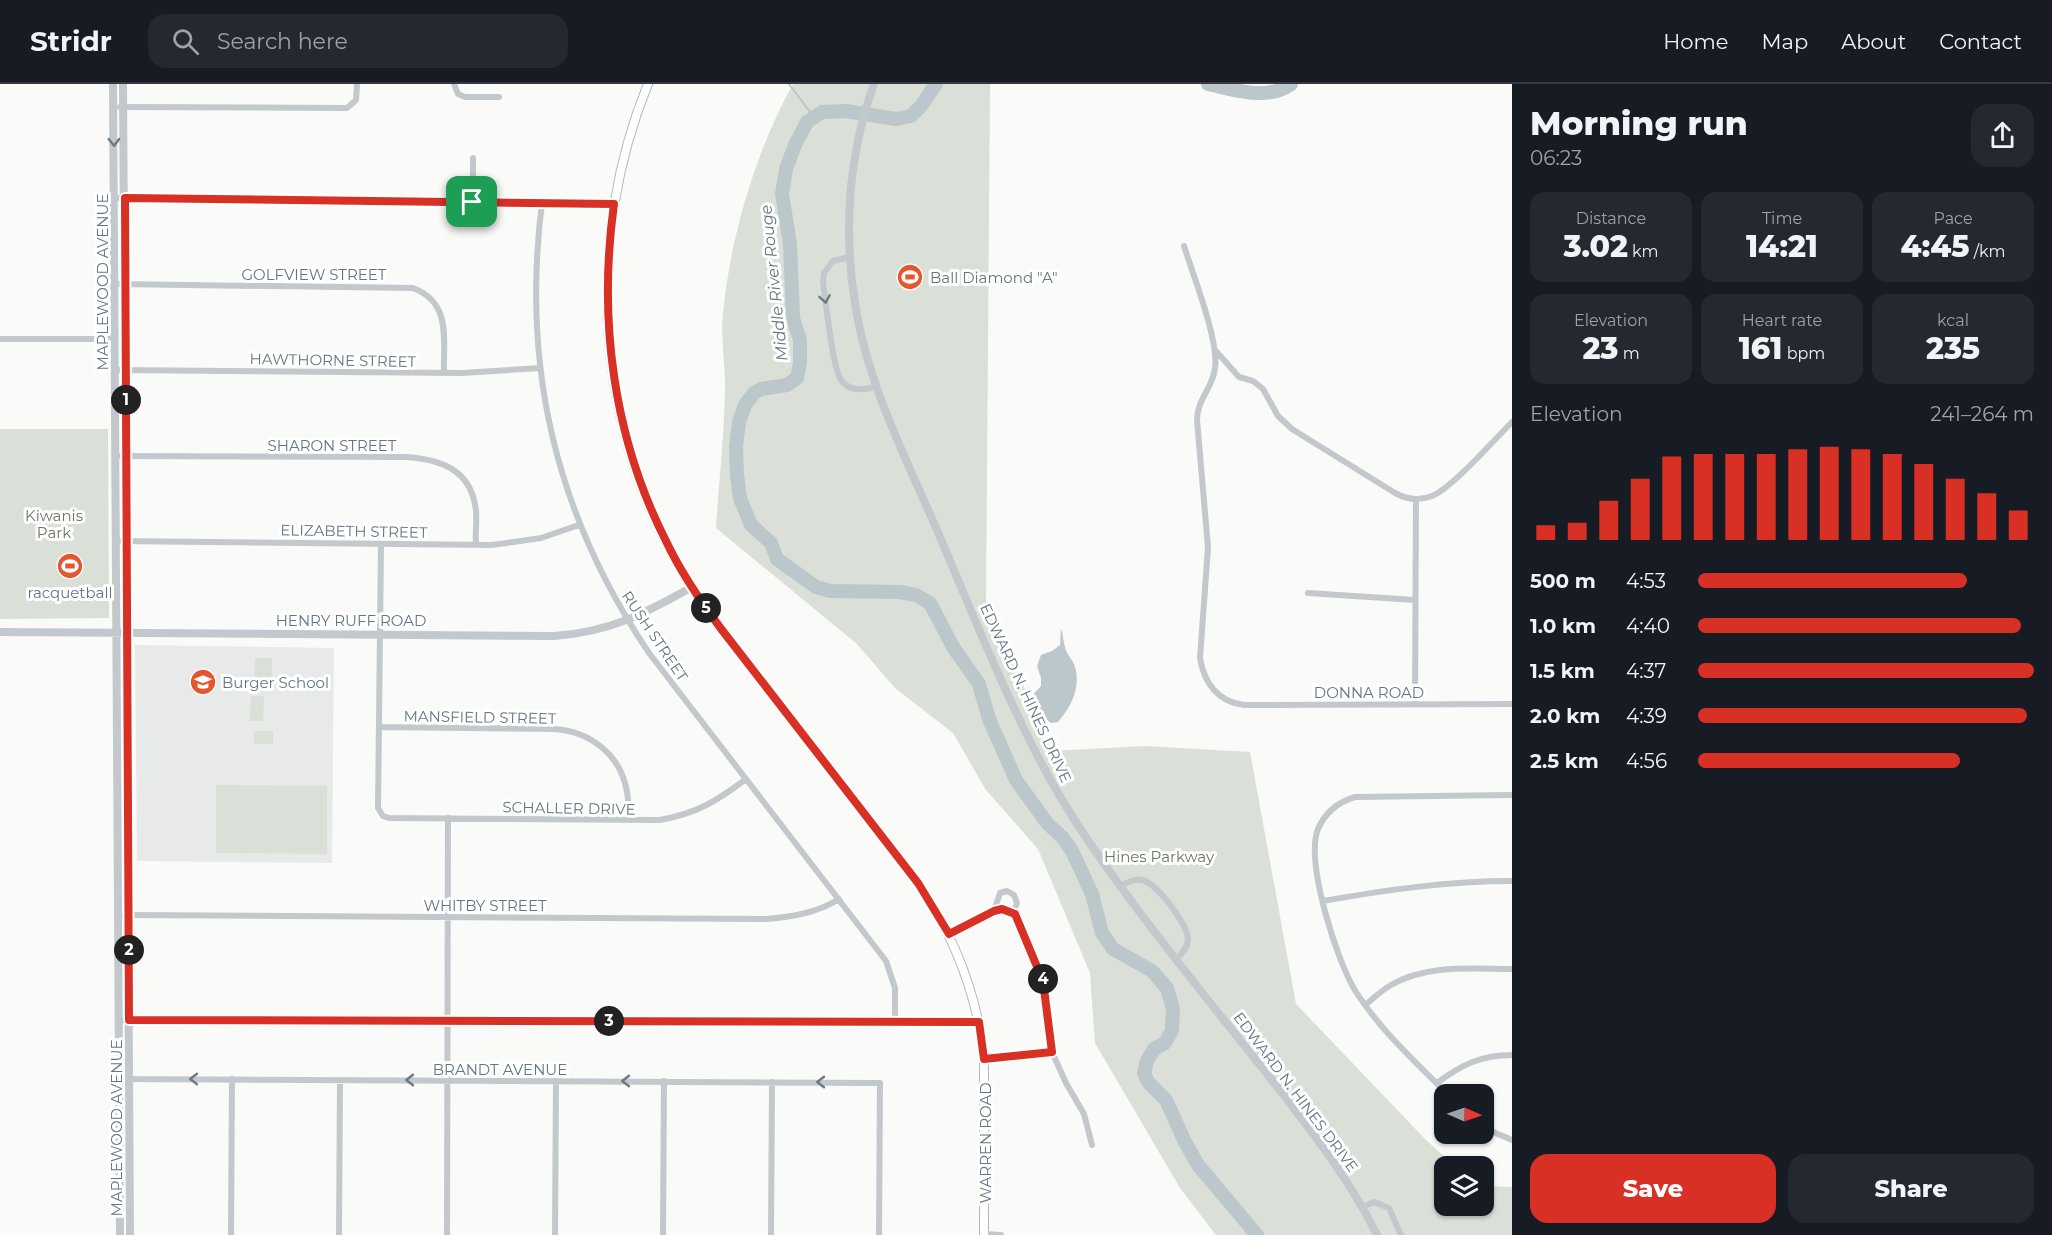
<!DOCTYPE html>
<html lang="en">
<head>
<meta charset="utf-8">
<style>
	body { margin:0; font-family:Montserrat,sans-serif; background:#242831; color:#f1f3f6; height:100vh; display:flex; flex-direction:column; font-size:22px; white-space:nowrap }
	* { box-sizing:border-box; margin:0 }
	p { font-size:20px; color:#9ea1a6 }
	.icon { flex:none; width:33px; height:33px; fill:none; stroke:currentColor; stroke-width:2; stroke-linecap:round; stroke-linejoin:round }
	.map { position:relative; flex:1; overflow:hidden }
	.side { display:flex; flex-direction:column; background:#171b24; width:540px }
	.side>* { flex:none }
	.needle { width:39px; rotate:92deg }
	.fabs { position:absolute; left:1434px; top:1000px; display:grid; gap:12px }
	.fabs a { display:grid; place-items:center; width:60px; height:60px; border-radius:12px; background:#171b24; box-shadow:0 2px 4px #0004; font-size:30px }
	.pin { position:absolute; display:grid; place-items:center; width:51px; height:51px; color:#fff; margin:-26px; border-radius:12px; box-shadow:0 3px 9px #0006 }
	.km { position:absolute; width:30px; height:30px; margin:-15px; border-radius:50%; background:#222; color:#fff; font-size:16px; line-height:30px; text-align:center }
	.round { display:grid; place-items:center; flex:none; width:63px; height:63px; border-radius:18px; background:#242831 }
	.headline { display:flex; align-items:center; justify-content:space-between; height:102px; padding:0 18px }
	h1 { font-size:33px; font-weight:800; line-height:45px }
	.figures { display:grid; grid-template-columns:repeat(3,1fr); gap:9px; height:102px; padding:6px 18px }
	.figures div { display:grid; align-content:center; border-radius:15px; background:#242831; text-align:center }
	.figures b { font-size:30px; font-weight:800 }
	.figures small { font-size:16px; font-weight:400 }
	.figures p { font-size:16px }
	.chart { height:168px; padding:12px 18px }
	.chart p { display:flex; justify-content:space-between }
	.chart svg { width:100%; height:108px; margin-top:6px; stroke:#d93025; stroke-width:6 }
	.primary-button { display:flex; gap:12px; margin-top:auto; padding:12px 18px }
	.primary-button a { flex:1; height:69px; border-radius:18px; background:#d93025; color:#fff; font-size:24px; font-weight:800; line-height:69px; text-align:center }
	.primary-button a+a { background:#242831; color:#f1f3f6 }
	ul { padding:0 18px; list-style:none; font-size:20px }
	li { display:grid; grid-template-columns:96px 72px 1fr; align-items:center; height:45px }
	li i { height:15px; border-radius:8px; background:#d93025 }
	header { display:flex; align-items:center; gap:36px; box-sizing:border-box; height:84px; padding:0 30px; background:#171b24; border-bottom:2px solid #363941 }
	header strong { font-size:28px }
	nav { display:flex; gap:33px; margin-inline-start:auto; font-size:21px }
	.search { width:420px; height:54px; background:#242831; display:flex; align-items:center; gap:15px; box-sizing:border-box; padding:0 21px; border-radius:18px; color:#9ea1a6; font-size:22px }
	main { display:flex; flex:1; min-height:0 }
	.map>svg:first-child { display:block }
	.built { fill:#e8e9e9 }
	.green { fill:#dadfd7 }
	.water { fill:#bbc7cb }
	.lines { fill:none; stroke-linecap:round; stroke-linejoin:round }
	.stream { stroke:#bbc7cb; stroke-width:2 }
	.river { stroke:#bbc7cb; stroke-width:14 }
	.secondary-casing { stroke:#b3babf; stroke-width:10 }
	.minor { stroke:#c3c8cc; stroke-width:6 }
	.tertiary { stroke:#c3c8cc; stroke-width:8 }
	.secondary { stroke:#fff; stroke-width:8 }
	.oneway { stroke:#6a7a87 }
	.route-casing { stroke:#fff; stroke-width:12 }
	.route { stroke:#d93025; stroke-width:8 }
	.labels { text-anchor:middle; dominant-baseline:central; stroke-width:6; stroke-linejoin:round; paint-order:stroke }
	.street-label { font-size:15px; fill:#657683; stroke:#fff }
	.poi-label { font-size:15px; fill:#657683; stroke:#fff; text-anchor:start }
	.park-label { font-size:15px; fill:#687a64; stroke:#fff }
	.water-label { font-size:16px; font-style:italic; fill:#60757c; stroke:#fff }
</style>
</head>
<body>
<header>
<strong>Stridr</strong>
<div class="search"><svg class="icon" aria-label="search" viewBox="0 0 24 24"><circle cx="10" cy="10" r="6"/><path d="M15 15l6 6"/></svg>Search here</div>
<nav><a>Home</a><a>Map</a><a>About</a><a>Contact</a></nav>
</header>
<main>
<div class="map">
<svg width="1512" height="1151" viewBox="0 0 1512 1151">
	<rect width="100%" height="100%" fill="#fafaf8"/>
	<path class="built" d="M135,561l199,3 -2,215 -195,-2z"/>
	<path class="green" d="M793,0h197l-4,517 66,150 93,-5 105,6 46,252 131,137 29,26h-12v39h40v-20l28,1v48h-296l-36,-47 -85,-145 -5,-70 -52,-124 -52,-59 -33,-57 -58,-45 -38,-44 -141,-116c3,-46 8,-91 9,-137 1,-25 -5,-52 -2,-77 7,-76 33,-164 70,-230z
		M0,345h108l1,189 -109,1z
		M255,574h17v29h-18z
		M251,612h13l-1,25h-13z
		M254,647h19v13h-19z
		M216,701l111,1v68l-111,-1z"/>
	<path class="water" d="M1061,544c2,6 2,13 4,19 1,6 6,11 9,17 8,21 -2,42 -16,58l-7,1 -7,-5 -6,-15 -4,-2 -2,-5 9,-10v-8l-4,-12 4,-11 11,-4 8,-6z"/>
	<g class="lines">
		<path class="stream" d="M789,0l24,32"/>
		<path class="river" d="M936,0l-15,22 -10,10 -15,3 -50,-8 -24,1 -15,10 -12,23 -9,24 -4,25 8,50 3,74 7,22v23l-3,15 -10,7 -26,4 -7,4 -9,12 -6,17 -3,25 1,28 3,23 11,27 20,18 6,16 39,28 14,4 70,1 16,3 14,8 23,44 26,37 10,35 27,61 31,43 16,15 9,13 20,43 10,39 11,16 39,22 15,17 6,21 -1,21 -7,13 -11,6 -7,12 -3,12 4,9 18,18 19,42 13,23 59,70
			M1208,0c27,6 60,17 83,0"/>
		<g class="secondary-casing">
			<path id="secondary" d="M648,0c-62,151 -54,335 28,477 28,48 63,92 98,136 48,62 97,123 144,186 37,54 59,110 66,175v177"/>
		</g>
		<path class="minor" d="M454,0l4,10 7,3h34
			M120,23l227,1 9,-8 1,-16
			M115,114l499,6
			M473,118v-44
			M542,119c-21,164 14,312 107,450l237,308 9,27v35
			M1184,162c9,29 35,94 31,122 -2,20 -18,31 -18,52l11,127 -8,111c4,25 18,44 44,47l268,-1
			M850,173l-17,4 -9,12 -1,9c3,19 9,85 18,98 8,12 23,10 34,7
			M115,200l298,4c39,15 30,51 31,85
			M0,255h115
			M1216,267l23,26 14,4 10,8 15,27 14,13 103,64c11,6 24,8 37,3 20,-8 62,-56 80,-74
			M116,286l346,3 78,-5
			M116,372l289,1c36,2 67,13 71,54 1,11 -1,23 0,34
			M116,457l376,4 49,-7 38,-13
			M381,460l-3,264 5,8 6,2 270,2c37,-6 58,-19 87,-41
			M1308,509l107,7
			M1415,620l1,-205
			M379,643l176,2c36,3 66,26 72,63 2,9 1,19 1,28
			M1120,802c7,-3 14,-8 22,-6 14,2 46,45 46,59 0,8 -6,14 -11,20
			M1323,817c63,-11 125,-20 189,-20
			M994,827l6,-18 7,-2 7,4 3,8 -4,10
			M125,831l641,4c25,-2 51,-6 73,-20
			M949,850l41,-21 12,-4 7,2 10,9 24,61 9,71 14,31 18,31 8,31
			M1365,921c9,-7 17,-15 26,-20 36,-21 81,-16 121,-16
			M119,936l860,2
			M984,974l68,-6
			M119,995l761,4 -1,152
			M1437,999c24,-18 44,-28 75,-28
			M1448,1011c-32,-33 -67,-64 -92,-103 -19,-30 -51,-130 -38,-163 7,-16 20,-27 37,-32l157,-2
			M1484,1044l28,12
			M1363,1123l11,-5 15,6 12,27
			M984,1150l17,1
			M231,1151l1,-156
			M339,1151l1,-155
			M447,1151l1,-417
			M555,1151l1,-154
			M663,1151l1,-154
			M771,1151l1,-153"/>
		<path class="tertiary" d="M113,0l7,1151
			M123,0l7,1151
			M874,0c-25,69 -31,146 -19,219 12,80 50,153 82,227 33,78 67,163 107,238 21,40 47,78 74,115 50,69 104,134 157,201 38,49 75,96 102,151
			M0,548l554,4c56,-4 90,-22 138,-49"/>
		<use href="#secondary" class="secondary"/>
	</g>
	<defs><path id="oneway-chevron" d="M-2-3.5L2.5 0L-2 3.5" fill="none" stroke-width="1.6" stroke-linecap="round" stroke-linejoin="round" transform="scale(1.5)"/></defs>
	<g class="oneway">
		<use href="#oneway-chevron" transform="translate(114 58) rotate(89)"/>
		<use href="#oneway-chevron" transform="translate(825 215) rotate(81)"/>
		<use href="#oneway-chevron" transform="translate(194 995) rotate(-180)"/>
		<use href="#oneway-chevron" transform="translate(410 996) rotate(-180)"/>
		<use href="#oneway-chevron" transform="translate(626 997) rotate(-180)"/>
		<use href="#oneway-chevron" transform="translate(821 998) rotate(-180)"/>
	</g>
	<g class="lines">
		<g class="route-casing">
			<path id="route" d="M125,114l489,6c-16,115 -1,233 52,337 15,32 35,61 56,89l196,253 31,51 45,-23 8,-2 13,5 28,67 9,71 -68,7 -5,-37 -850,-2z"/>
		</g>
		<use href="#route" class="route"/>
	</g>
	<defs>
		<g id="stadium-disc" transform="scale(1.35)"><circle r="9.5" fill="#e4572e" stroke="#fff"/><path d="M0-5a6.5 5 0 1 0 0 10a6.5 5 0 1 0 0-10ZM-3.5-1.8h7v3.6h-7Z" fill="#fff"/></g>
		<g id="school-disc" transform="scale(1.35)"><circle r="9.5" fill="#e4572e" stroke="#fff"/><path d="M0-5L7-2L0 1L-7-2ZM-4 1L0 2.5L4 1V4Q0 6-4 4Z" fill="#fff"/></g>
	</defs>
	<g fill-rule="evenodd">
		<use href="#stadium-disc" x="910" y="193"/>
		<use href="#stadium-disc" x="70" y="482"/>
		<use href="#school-disc" x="203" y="598"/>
	</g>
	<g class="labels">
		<g class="street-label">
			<text x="314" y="190">GOLFVIEW STREET</text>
			<text transform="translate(102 198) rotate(-90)">MAPLEWOOD AVENUE</text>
			<text transform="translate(333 276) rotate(1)">HAWTHORNE STREET</text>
			<text x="332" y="361">SHARON STREET</text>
			<text transform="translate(354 447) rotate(1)">ELIZABETH STREET</text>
			<text x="351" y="536">HENRY RUFF ROAD</text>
			<text transform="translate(655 552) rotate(56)">RUSH STREET</text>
			<text x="1369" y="608">DONNA ROAD</text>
			<text transform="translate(1026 609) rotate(65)">EDWARD N. HINES DRIVE</text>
			<text transform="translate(480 633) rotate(1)">MANSFIELD STREET</text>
			<text transform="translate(569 724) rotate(1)">SCHALLER DRIVE</text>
			<text x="485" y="821">WHITBY STREET</text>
			<text x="500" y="985">BRANDT AVENUE</text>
			<text transform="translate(1296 1008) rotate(53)">EDWARD N. HINES DRIVE</text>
			<text transform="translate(116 1044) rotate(-90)">MAPLEWOOD AVENUE</text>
			<text transform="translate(985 1059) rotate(-90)">WARREN ROAD</text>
		</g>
		<g class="poi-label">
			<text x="930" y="193">Ball Diamond "A"</text>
			<text x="70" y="508" text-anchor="middle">racquetball</text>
			<text x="222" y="598">Burger School</text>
		</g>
		<g class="park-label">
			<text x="54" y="431">Kiwanis<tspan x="54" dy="17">Park</tspan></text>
			<text x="1159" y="772">Hines Parkway</text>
		</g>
		<g class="water-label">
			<text transform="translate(774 199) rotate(-96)">Middle River Rouge</text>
		</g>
	</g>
</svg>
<div class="fabs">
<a><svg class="needle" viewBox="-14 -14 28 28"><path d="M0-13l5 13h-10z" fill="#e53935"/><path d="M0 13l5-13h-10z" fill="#9ea1a6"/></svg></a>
<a><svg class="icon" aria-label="layers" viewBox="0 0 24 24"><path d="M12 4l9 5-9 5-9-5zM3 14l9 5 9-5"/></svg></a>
</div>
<div class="pin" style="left:472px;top:118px;background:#1e9e55"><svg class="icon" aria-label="arrive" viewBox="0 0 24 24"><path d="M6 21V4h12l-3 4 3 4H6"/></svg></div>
<b class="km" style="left:126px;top:316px">1</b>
<b class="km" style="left:129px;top:866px">2</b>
<b class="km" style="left:609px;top:937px">3</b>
<b class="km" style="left:1043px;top:895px">4</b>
<b class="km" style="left:706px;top:524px">5</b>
</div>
<section class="side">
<div class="headline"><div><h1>Morning run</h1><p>06:23</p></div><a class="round"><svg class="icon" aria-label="share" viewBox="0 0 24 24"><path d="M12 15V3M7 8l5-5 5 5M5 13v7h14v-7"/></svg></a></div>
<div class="figures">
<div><p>Distance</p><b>3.02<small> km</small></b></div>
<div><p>Time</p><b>14:21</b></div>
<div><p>Pace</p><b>4:45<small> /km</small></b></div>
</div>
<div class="figures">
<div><p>Elevation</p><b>23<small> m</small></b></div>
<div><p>Heart rate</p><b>161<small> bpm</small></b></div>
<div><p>kcal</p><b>235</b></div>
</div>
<div class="chart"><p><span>Elevation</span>241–264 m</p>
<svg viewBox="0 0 160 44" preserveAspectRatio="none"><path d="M5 44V38M15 44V37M25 44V28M35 44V19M45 44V10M55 44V9M65 44V9M75 44V9M85 44V7M95 44V6M105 44V7M115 44V9M125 44V13M135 44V19M145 44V25M155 44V32"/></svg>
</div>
<ul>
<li><b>500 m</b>4:53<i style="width:80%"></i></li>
<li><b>1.0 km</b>4:40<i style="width:96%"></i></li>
<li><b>1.5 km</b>4:37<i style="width:100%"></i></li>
<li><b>2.0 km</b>4:39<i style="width:98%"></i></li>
<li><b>2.5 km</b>4:56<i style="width:78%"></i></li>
</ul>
<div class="primary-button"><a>Save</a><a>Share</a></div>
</section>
</main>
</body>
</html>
